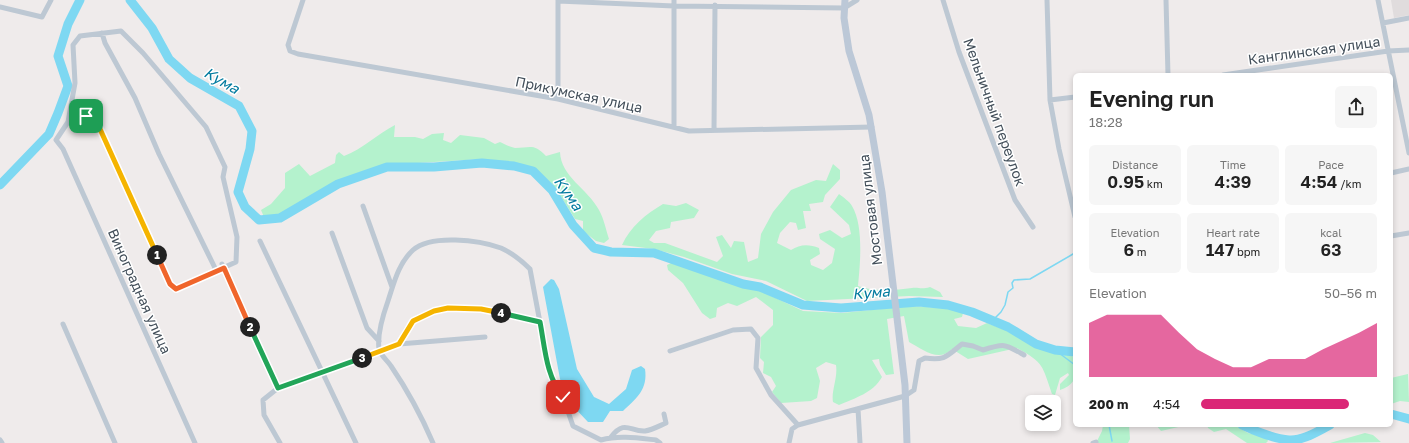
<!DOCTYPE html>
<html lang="en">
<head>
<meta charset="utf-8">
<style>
	body { margin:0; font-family:"Golos Text",sans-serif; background:#f6f6f6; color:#222; height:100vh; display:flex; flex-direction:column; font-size:15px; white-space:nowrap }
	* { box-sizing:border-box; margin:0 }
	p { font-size:13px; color:#767676 }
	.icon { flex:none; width:22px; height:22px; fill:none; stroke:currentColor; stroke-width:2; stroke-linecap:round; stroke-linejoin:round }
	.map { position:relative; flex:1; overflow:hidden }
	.sheet { position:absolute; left:1073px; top:73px; width:320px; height:354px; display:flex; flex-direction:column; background:#fff; border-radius:6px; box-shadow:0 2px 6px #0003 }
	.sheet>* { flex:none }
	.controls { position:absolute; left:1025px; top:395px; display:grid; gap:8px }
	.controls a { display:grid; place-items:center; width:36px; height:36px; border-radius:6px; background:#fff; box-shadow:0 2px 6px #0003; font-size:20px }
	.pin { position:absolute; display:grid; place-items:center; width:34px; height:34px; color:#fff; margin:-17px; border-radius:8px; box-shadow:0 2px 6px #0006 }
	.km { position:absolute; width:20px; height:20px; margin:-10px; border-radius:50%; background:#222; color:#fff; font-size:11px; line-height:20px; text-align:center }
	.round { display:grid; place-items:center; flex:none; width:42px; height:42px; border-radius:6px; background:#f6f6f6 }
	.head { display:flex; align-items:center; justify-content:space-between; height:68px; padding:0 16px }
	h1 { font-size:22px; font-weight:600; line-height:30px }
	.metrics { display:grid; grid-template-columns:repeat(3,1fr); gap:6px; height:68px; padding:4px 16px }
	.metrics div { display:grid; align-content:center; border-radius:6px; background:#f6f6f6; text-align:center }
	.metrics b { font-size:17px; font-weight:600 }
	.metrics small { font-size:11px; font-weight:400 }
	.metrics p { font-size:11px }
	.chart { height:112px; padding:8px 16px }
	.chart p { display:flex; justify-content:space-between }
	.chart svg { width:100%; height:72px; margin-top:4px; fill:#db2777; opacity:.7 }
	ul { padding:0 16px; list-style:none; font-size:13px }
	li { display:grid; grid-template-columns:64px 48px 1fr; align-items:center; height:30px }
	li i { height:10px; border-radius:5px; background:#db2777 }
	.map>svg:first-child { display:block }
	.education { fill:#e0dcdd }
	.green { fill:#b4f2cd }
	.water { fill:#7ed8f2 }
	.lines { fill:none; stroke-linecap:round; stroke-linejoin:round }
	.stream { stroke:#7ed8f2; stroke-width:1.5 }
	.river { stroke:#7ed8f2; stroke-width:9 }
	.minor { stroke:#bdc8d3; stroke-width:5 }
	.secondary { stroke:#bcc8d7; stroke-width:7 }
	.split-1-casing { stroke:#fff; stroke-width:8 }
	.split-2-casing { stroke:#fff; stroke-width:8 }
	.split-3-casing { stroke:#fff; stroke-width:8 }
	.split-4-casing { stroke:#fff; stroke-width:8 }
	.split-5-casing { stroke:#fff; stroke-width:8 }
	.split-1 { stroke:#f5b400; stroke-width:5 }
	.split-2 { stroke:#f0652b; stroke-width:5 }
	.split-3 { stroke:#22a559; stroke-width:5 }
	.split-4 { stroke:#f5b400; stroke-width:5 }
	.split-5 { stroke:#22a559; stroke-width:5 }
	.labels { text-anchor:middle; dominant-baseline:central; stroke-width:3; stroke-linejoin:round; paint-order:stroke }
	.street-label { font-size:14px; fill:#434f5a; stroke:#fff }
	.water-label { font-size:15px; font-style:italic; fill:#037b9f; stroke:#fff }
</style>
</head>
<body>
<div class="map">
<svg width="1409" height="443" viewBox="0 0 1409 443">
	<rect width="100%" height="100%" fill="#efebeb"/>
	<path class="education" d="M1391,0h18v15l-15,3z"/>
	<path class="green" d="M395,125l-1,12h21l8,2 9,-5 12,-1 -1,7 8,3 9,-8 24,3 11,6 5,-2c4,2 10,5 15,6 15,0 19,-5 31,8l14,-4c1,25 27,36 39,58 5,9 7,20 10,29l-5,4 -8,-2 -13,-10v-10l-8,-2 -20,-32 -20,-19 -22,-6 -31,-3 -96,6 -49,16 -57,35 -16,1 -3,-7 10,-6 14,-16v-15l14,-9 11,12 25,-13 1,-8 3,-3 5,4c19,-7 33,-22 51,-31z
		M833,164l7,6v9l-15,16 -2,7 -14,2 2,7h-8l3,17 -8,2 -2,-7 -6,-1 -10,11 -3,10 14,7c9,-6 18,-6 28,-2l1,6 -10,6 1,5 12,5 9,-7 3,-14 -15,-10 -1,-5 11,-4 12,8 9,-4 -2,-9 -19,-18 9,-13c4,3 11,8 13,12 12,20 8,59 6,80 17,6 37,4 54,2 7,-1 9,2 18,-1l10,5 3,5 -34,-1 -102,5 -41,-20 -34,-7 -48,-17 -30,-8 -32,-4c8,-18 24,-31 41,-41l13,2 10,-3 13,7 -5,8 -23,4 -1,6 -14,3 -7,9 5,3h11l52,19 6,-6 -7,-19 6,-2 9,13 3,-7 10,1 4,20 10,-4 3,-24 12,-22 18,-22 25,-10 10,1z
		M671,263l69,23 19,4 44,21 39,2 68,-7 48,3 5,4 -1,4 -8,2 4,7 18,2 11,-5 18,7 30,16 40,11c0,17 4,26 -15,33v-6l9,-9 -1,-2 -8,5 -5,17 -3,-1c-10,-29 -8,-31 -35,-46l-49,11 -16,-10c-13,14 -30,0 -43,-7l-5,-26 -17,3 7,55 -8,1 -6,-10 -1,-6 -7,1 10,17c-9,16 -27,21 -43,28l-6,-3c-2,-11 5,-24 3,-37l-10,-3 -10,6 4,13 -3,17 -6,3 -30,2 -9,-11 4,-6 -5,-9 -8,-4 1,-11 -4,-4 1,-21 12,-12v-15l-17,-13 -19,9 -9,-3 -11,5 -1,9 -6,2 -8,-6 -19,-30 -15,-13 -1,-5z
		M1408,374l1,28 -9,-1 -9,3v-26z
		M1103,425h26l1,14 -2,4h-32l6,-12z
		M1156,425h31l-26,6z
		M1207,425h27l14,8 18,4 2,4 -2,2h-19l-21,-14 -12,3 -6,-4z
		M1365,433l8,2 8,7 -51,1z"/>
	<path class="water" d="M551,279l3,1 5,9 18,80 17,28 15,7 17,-15 6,-19 9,-4 4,3c3,20 -8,29 -22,42h-13l-7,11h-15l-18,-19 -10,-24 -17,-92z"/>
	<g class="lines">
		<path class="stream" d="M992,321l9,-9 4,-7 3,-13 5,-4 -1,-5 2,-3 16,-1 43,-25
			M1055,350l20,15
			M1109,425l3,16"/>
		<path class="river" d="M130,0l22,28 17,31 21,19 49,28 13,25 -2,18 -12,43 7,15 14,13 21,-2 58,-34 49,-17h47l48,-4 32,3 19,5 19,19 21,35 21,23 17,4 43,1 89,31 17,3 43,18 38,3 78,-6 29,3 24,7 36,15 28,17 19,6 20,2
			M0,185l49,-51 9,-21 10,-27 -10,-30 10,-32 12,-24
			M1391,414l18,5
			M1242,425c12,6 34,14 47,15 14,1 29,-9 41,-15"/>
		<path class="minor" d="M303,0l-15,45 2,6 8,3 260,45 131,32 183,-4
			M558,0v99
			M674,0v127
			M943,0l16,52 56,148 18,27
			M1047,0l3,100 9,49 16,68
			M1166,0l2,75
			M1378,0l31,153
			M558,1l116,5 170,2 13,-8
			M0,7l42,10 9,-17
			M1383,23l26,-5
			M102,33l3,10 30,55 24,56 57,116
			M1223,75l165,-24 21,-1
			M1050,100l25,-3
			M68,122l18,-6 14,13 70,155 6,5 60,-27 1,-25 -14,-60 2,-10 -19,-40 -63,-74 -22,-22 -41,5 -7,9 2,38 -7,39 -12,18 7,9 132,294
			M714,130l1,-125
			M1391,173l18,-4
			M363,206l29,81
			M332,233l35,95 12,13
			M1391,236l18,-3
			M260,241l96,202
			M222,264l56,124 -15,12 1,15 16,28
			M63,324l52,119
			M399,344c3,-7 8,-18 14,-23 36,-26 88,-7 127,1
			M670,351l63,-21 18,-1 7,9 -2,30 15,27 27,30 -6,4 -3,14
			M278,388l121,-44 86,-7
			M858,409l2,34
			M798,425l107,-29 9,-6 5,-29 6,-3c20,3 22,-2 37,-14l11,2 10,4c22,-7 22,-6 41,5
			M611,437c14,-18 19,-5 34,-6 7,-1 14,-5 21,-8l-2,-9
			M0,440l2,3
			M433,443c-12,-28 -25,-52 -42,-77 -3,-5 -11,-11 -12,-17 -2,-15 4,-34 9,-48 6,-18 10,-37 25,-51 18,-16 66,-10 88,-2 11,5 21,13 29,21l20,107 4,10 9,11 10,29 28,14c18,-5 37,-2 55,0l4,3
			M1093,443l3,-1"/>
		<path class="secondary" d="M845,0l-1,18 5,33 20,64 13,77 23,193 2,58"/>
	</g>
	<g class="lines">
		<g class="split-1-casing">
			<path id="split-1" d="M86,116l14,13 57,126"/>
		</g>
		<g class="split-2-casing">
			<path id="split-2" d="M157,255l13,29 6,5 48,-21 26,59"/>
		</g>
		<g class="split-3-casing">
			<path id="split-3" d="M250,327l28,61 84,-30"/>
		</g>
		<g class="split-4-casing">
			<path id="split-4" d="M362,358l37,-14 14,-23 21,-10 14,-3 33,1 20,4"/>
		</g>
		<g class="split-5-casing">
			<path id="split-5" d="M501,313l39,9c5,26 6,54 23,75"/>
		</g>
		<use href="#split-1" class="split-1"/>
		<use href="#split-2" class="split-2"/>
		<use href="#split-3" class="split-3"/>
		<use href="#split-4" class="split-4"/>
		<use href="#split-5" class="split-5"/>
	</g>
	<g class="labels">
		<g class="street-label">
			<text transform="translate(1314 50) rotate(-8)">Канглинская улица</text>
			<text transform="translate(579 94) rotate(12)">Прикумская улица</text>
			<text transform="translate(995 112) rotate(70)">Мельничный переулок</text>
			<text transform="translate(870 210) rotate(-97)">Мостовая улица</text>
			<text transform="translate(140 291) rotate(66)">Виноградная улица</text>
		</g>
		<g class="water-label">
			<text transform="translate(222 80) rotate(30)">Кума</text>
			<text transform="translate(569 193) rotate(55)">Кума</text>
			<text transform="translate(871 292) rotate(-5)">Кума</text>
		</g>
	</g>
</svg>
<div class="controls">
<a><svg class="icon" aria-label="layers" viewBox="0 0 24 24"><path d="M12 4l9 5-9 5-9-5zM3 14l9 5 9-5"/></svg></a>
</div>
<div class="pin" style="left:86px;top:116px;background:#1e9e55"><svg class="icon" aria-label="arrive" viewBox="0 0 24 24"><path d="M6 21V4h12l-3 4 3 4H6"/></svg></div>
<div class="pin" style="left:563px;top:397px;background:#d93025"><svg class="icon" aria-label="check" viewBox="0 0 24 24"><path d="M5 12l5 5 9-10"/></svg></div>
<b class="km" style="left:157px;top:255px">1</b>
<b class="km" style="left:250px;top:327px">2</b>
<b class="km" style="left:362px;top:358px">3</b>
<b class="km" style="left:501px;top:313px">4</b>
<section class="sheet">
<div class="head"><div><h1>Evening run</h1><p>18:28</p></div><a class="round"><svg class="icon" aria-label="share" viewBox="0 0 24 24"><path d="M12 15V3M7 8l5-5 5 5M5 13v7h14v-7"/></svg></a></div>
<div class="metrics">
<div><p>Distance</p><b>0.95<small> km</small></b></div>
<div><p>Time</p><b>4:39</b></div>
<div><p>Pace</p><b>4:54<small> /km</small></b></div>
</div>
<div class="metrics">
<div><p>Elevation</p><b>6<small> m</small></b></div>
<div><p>Heart rate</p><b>147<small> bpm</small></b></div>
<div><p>kcal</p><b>63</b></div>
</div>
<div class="chart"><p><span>Elevation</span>50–56 m</p>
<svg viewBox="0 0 160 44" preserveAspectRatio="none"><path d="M0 44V11L10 6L20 6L30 6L40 6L50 17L60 27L70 33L80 38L90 38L100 33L110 33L120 33L130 27L140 22L150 17L160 11V44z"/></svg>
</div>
<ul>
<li><b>200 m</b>4:54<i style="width:84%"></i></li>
</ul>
</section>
</div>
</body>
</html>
